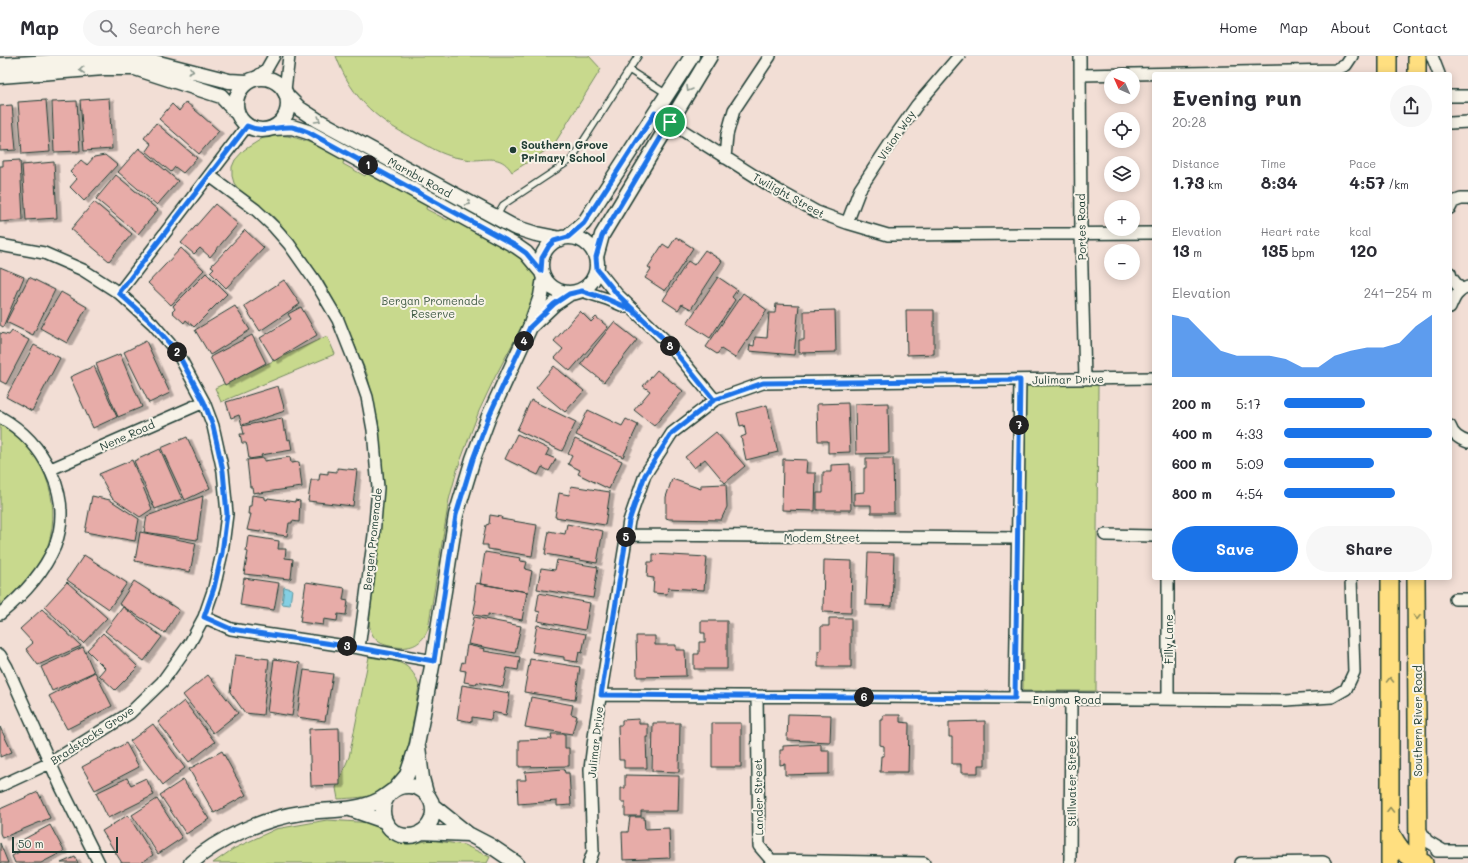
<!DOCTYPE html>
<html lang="en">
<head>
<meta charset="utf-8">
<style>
	body { margin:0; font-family:Mali,sans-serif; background:#f7f7f7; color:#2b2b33; height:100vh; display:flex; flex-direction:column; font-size:15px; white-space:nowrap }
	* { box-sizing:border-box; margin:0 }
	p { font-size:13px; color:#7c7c81 }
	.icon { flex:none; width:22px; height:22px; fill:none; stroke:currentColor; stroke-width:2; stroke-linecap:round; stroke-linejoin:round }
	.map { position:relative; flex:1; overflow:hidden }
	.panel { position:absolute; left:1152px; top:16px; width:300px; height:508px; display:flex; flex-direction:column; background:#fff; border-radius:4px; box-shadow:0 2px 10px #0003 }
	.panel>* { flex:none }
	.needle { width:26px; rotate:315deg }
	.fabs { position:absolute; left:1104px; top:12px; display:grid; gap:8px }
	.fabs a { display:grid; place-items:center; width:36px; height:36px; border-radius:50%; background:#fff; box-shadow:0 2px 10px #0003; font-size:20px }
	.scale { position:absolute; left:12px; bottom:10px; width:106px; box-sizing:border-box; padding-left:4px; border:2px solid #1f3d34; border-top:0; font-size:11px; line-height:14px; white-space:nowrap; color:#1f3d34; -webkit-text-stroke:3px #f7f3e8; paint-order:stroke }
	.pin { position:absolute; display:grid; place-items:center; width:34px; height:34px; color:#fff; margin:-17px; border:2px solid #fff; border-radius:50%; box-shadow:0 1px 4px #0007 }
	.km { position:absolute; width:20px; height:20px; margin:-10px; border-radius:50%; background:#222; color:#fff; font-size:11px; line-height:20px; text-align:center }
	.round { display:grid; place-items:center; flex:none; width:42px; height:42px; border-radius:21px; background:#f7f7f7 }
	.head { display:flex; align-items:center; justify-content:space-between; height:68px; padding:0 20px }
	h1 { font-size:22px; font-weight:700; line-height:30px }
	.stats { display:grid; grid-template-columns:repeat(3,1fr); gap:6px; height:68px; padding:4px 20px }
	.stats div { display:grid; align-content:center }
	.stats b { font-size:17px; font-weight:700 }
	.stats small { font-size:11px; font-weight:400 }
	.stats p { font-size:11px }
	.chart { height:112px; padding:8px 20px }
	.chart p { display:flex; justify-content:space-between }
	.chart svg { width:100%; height:72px; margin-top:4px; fill:#1a73e8; opacity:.7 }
	.button { display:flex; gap:8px; margin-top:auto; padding:8px 20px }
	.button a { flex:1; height:46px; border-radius:24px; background:#1a73e8; color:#fff; font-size:16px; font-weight:700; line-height:46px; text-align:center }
	.button a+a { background:#f7f7f7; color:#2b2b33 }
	ul { padding:0 20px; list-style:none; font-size:13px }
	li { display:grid; grid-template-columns:64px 48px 1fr; align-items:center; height:30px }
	li i { height:10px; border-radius:5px; background:#1a73e8 }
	header { display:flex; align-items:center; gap:24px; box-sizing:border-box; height:56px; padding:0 20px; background:#fff; border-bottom:1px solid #e1e1e2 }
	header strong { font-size:19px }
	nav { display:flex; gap:22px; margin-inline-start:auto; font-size:14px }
	.search { width:280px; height:36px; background:#f7f7f7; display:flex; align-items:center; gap:10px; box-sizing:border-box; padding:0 14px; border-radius:22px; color:#7c7c81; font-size:15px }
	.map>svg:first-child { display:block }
	.green { fill:#c8d98d; stroke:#748b60 }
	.water { fill:#84cfe3; stroke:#5c959d }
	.building { fill:#e7aca8; stroke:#1f3d34; filter:url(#shadow) }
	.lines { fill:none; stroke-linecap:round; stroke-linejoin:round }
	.service-casing { stroke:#1f3d34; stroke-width:8 }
	.minor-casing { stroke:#1f3d34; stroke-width:14 }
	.tertiary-casing { stroke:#1f3d34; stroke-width:17 }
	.primary-casing { stroke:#1f3d34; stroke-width:20 }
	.service { stroke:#f7f3e8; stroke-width:5.5 }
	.minor { stroke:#f7f3e8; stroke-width:11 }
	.tertiary { stroke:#f7f3e8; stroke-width:14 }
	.primary { stroke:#ffdf80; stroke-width:17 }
	.oneway { stroke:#8b988e }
	.oneway2 { stroke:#8f8e5a }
	.route-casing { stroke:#fff; stroke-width:8 }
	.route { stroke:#1a73e8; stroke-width:5 }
	.poi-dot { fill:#1f3d34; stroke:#f7f3e8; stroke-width:1.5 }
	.labels { text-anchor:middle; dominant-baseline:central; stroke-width:4; stroke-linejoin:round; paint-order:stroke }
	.street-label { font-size:11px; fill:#1f3d34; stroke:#f7f3e8 }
	.poi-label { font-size:11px; font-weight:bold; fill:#1f3d34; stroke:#f7f3e8; text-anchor:start }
	.park-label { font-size:11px; fill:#415c46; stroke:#f7f3e8 }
</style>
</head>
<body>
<header>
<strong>Map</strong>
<div class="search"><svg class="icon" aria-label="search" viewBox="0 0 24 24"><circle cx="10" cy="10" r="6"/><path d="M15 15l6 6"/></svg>Search here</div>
<nav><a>Home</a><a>Map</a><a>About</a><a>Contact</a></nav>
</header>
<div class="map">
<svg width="1468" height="807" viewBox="0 0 1468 807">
	<defs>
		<filter id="shadow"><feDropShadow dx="4.5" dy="2.5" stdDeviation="0" flood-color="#0004"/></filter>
	</defs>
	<rect width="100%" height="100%" fill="#f2ded5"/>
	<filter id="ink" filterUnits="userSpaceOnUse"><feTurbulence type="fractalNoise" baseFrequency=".025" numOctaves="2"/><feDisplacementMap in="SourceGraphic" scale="8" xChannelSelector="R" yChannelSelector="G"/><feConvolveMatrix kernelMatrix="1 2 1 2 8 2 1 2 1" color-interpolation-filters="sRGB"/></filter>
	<g filter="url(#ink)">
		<path class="green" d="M336,0h253l12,13 -48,77 -41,26c-10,-16 -21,-13 -37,-12 -7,0 -14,-2 -21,-3 -12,-3 -23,-9 -33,-15 -41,-19 -69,-42 -85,-86z
			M279,79c24,2 44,13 65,24l-1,5 22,12 3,-4 59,32 -1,5 21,11 4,-3 70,39 15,19 -1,15 -4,19 -36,68 -16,34 -22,59 -8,30 -21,129c-6,15 -16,20 -32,18 -16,-2 -24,-6 -27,-24l15,-139 -6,-63 -11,-47 -26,-61 -18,-32 -28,-39 -21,-25 -35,-27 -5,-7 -2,-7v-9l3,-7 9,-10 19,-12z
			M327,280l8,18 -114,48 -6,-14z
			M1024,328h74l-2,307h-73z
			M0,368c42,24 63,75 48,121 -7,19 -32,48 -48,60z
			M369,601c24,4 42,2 50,29 -4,23 -11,81 -26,97 -2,4 -9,7 -12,9 -13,6 -29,6 -43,7l-2,-11 13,-31z
			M327,764l47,3 24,17 18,3 15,-3 33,5 26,12 -3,6h-274l20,-14 43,-20z"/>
		<path class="water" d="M284,531l8,2 -2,16 -8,-1z"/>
		<path class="building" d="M109,42l3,51 -28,2 -4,-51z
			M46,44l4,52 -28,2 -4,-52z
			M77,45l3,50 -26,1 -2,-50z
			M186,46l33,29 -20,23 -40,-35 13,-15 7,7z
			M12,49l4,45 -16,1v-45z
			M156,67l41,35 -14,15 -8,-6 -4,5 -25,-21 5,-7 -7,-6z
			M139,92l39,33 -21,24 -39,-33z
			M105,99l12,10 -33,36 -14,-14 7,-8 -7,-7 11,-12 6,5 7,-8z
			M20,104l3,60 -23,2v-56h3v-5z
			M54,106l3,56 -31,2 -4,-55z
			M116,119l42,35 -20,24 -42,-35z
			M94,146l38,32 -23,27 -38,-32z
			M215,148l23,20 -28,33 -10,-9 -6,6 -13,-11z
			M245,174l19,18 -38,40 -16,-16 4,-4 -3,-2z
			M676,181l17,11 -28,43 -20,-13 6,-9 -3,-2 15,-23 6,4z
			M181,192l23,22 -33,35 -23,-22z
			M705,194l17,11 -31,48 -9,-5 -4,6 -15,-10 25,-39 6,4z
			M0,211l24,10 -21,50 -3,-2z
			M206,217l21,21 -33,33 -8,-7 -2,3 -12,-11 3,-3 -2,-3z
			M29,221l26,13 -22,45 -27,-13z
			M718,221l19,13 -5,7 3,3 -25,38 -23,-15z
			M284,224l16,24 -40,27 -16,-25z
			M61,236l26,15 -20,36 -27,-15z
			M743,237l24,17 -32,48 -14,-9 -4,5 -11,-7z
			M776,248l23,1 -5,50 -45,-4 1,-6 4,1 1,-9 12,1 2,-25h6z
			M235,250l15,24 -40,25 -15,-25z
			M301,251l16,28 -43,26 -14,-23 31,-19 -3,-5z
			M835,254l1,42 -37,1v-13h5v-29z
			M906,254h28v44l-27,1z
			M580,255l11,11 5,-5 12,10 -38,44 -15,-13 8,-9 -9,-8z
			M614,266l23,18 -33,42 -23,-18z
			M12,275l17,9 -23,44 -6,-3v-48l9,2z
			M252,279l14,28 -41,22 -15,-28z
			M146,285l24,52 -21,10 -25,-51z
			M34,289l26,13 -28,53 -26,-14z
			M120,298l22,53 -24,10 -22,-53z
			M94,310l23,51 -24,11 -23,-51z
			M554,310l30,25 -19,21 -29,-24z
			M657,314l26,21 -29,35 -20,-16 16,-19 -7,-5z
			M278,330l7,25 -43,14 -3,-10 -8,3 -5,-16z
			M531,344l45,22 -14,29 -45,-21z
			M848,347l2,49 -22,1v-12h-10l-1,-37z
			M888,347l1,50 -33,1 -1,-50z
			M767,349l11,47 -32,8 -5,-23 5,-2 -2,-10 -4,1 -3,-13z
			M588,354l34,16 4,-7 12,6 -15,32 -47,-22z
			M282,362l2,12h2l2,10 2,-1 2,11 -31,5 1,2 -13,2 -2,-13 -1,-3h-4l-2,-9h4l-2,-8z
			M716,376l29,34 -20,17 -20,-24 -11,9 -9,-11z
			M517,378l32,15 -3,6 10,4 -7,12 -7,-4 -4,8 -33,-16z
			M187,381l23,51 -25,12 -24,-52z
			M575,383l47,22 -13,28 -31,-15 2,-4 -12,-6 4,-8 -4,-2z
			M160,393l22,50 -27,10 -21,-48z
			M290,401l1,6 8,-1 3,25 -43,6v-1l-6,1 -1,-6h-2l-3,-27 17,-2v3z
			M866,402h27l1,55h-23v-8h-17v-12l10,-1v-24h2z
			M783,403l24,1 -1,13h10l-1,38 -33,-1z
			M132,404l20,49 -12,8 -28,-19 -13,-24z
			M850,408l1,46h-34v-17h6v-21h8v-7z
			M337,412l20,2 -4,36 -45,-5 3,-21h8l1,-7 8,1v-3l9,1z
			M672,423l29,10v-4l25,-1 1,23 -6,13 -52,-1 -3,-1v-21z
			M571,430l39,6 -5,33 -50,-8 4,-24 10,2z
			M252,439l13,2v2l2,1 1,-2 27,4v-2l5,1 -1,21 -7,-1v2h-3l-2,13 -22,-3v-2l-5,-1v2l-13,-2 4,-16h-3l1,-8h2z
			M92,440l18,4 29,19 -4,22 -50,-9z
			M203,440l-6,44 -53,-8 3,-16z
			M490,459l12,2 -1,2 36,6 -5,31 -44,-7v-4h-6l4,-20 3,-1z
			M567,468l36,7 -6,32 -52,-9 4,-23 16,3z
			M140,476l56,11 -6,29 -55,-11z
			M248,480l31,5 -1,8h8l-1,9 8,1 -2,19 -2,1 -45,-5 4,-22 -2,-1z
			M485,496l36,6 -1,3 7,1 -2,7 7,2 -4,21 -48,-8z
			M868,497l26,1 -2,52 -26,-1z
			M653,498l54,3 -3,33 -36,-2 -1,6 -14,-1 1,-15 -7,-1 1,-15h5z
			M84,499l43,28 -18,26 -42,-29z
			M557,504l41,7 -5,31 -56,-9 4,-21 14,2z
			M824,504l28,1 -1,52 -28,-1z
			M244,522l35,5 -5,27 -34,-5z
			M134,525l45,29 -14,23 -46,-29z
			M67,526l40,36 -24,25 -39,-36z
			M306,526l39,6 -2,12 5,1 -2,14 -8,-1 -1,7 -13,-2 -1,6 -23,-3z
			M476,527l51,9 -5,28 -34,-6v3l-15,-2 3,-15h-2z
			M539,537l51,10 -5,27 -47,-9 2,-9 -4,-1z
			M123,551l39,30 -18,24 -39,-30z
			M42,553l39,37 -43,19 -12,-16 7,-6 -13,-14z
			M474,561l47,9 -6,27 -47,-9z
			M829,562h22v49h-33v-16h3v-25h8z
			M701,565h26v48h-33v-15h5v-12h6v-9h-4z
			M537,569l49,9 -4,19 -3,-1 -2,10 -13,-2v-3l-32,-5z
			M103,577l35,34 -23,23 -16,-15 6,-7 -18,-18z
			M636,580h19v9h21v5h9l1,26 -49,1z
			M467,589l18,4 -1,2 36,6 -2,13 -11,-2 -4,19 -26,-5 -1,2 -12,-2 2,-11 -6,-1 2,-8 2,1z
			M83,591l11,25 -42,19 -11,-24z
			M235,599l34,4 -6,56 -18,-2 -15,-21z
			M274,603l26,4 -8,53 -25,-4z
			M530,603l50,8 -5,33 -51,-8z
			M304,614l29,4 -8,47 -28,-4z
			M95,616l17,34 -45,23 -18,-33z
			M208,619l30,38 -25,20 -30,-38z
			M462,629l48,8 -4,22 -14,-3 -1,8 -19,-3v5l-15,-3z
			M531,641l42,8 -2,9 6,2 -5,18 -47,-7z
			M184,645l31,41 -26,20 -31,-40z
			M788,658l43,1 -1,27 -43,-2z
			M883,659h17v7l9,1 -1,49h-28l1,-16h3v-10l-4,-1v-25h3z
			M639,663v5h9v13h-2l1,31h-23v-8h-5l-1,-35h4v-5z
			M985,665v44h-7v8h-17v-9h-9v-27h-3v-15z
			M653,667h27l-1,49 -27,-1z
			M712,667h29v44h-29z
			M153,668l32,44 -22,17 -33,-44z
			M0,671l12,25 -12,5z
			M339,672l1,57 -29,1 -2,-57z
			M551,678h14v14h4v18l-50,1v-27l33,-1z
			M126,687l13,24 -44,23 -13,-23z
			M821,688v6h8v24l-44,1v-11l-5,1v-15h3v-4z
			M222,695l24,44 -32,18 -25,-44z
			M564,713l1,4h4l2,32 -14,1v-5l-39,3 -1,-24h9l-1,-8z
			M625,719l54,1 -1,35h-37v5h-16v-14h-4v-14h4z
			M127,722l4,7 15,-7 8,17 -46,23 -12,-25z
			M183,724l26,39 -23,15 -26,-39z
			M38,736l12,26 -48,20 -2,-5v-24z
			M157,743l25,39 -24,16 -26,-39z
			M128,759l25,40 -12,8h-19l-20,-32z
			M630,761h14l1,12 24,-1 1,30 -47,2 -1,-28h6z
			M50,769l14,26 -23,12h-26l-3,-7 7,-4 -4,-8z
			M0,787l8,20h-8z
			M75,801l3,6h-17z"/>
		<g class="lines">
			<g class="service-casing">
				<path id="service" d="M629,14l38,24
					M496,161l7,-12 68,-45 67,-104"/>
			</g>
			<g class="minor-casing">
				<path id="minor" d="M1080,0l1,178 4,145
					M1432,0l7,18
					M1081,19l254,-5 11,-5 6,-9
					M254,23l12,-9 8,-14
					M285,34l4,-34
					M1450,40h18
					M655,57l117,74 45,25 30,11 41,12 266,-2
					M1450,67l18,-1
					M725,102l2,-23 7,-25 36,-54
					M210,120l46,34 18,17 15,17 26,37 23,39 19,48 10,29 6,33 5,58 -4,47 -15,113
					M1450,152l3,-6 8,-3h7
					M847,167l13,-34 33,-50 24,-34 42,-49
					M0,189l44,8 39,17 36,23 34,31 24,28 27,50 9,24 10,45 4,43 -5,39 -8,35 -10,29 -14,26 -28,39 -32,31 -80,50 -50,23
					M597,213l20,25 50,48 48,58
					M1450,217l1,4 10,13
					M582,235l25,8 19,8
					M119,237l128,-167
					M1450,252c4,-10 7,-17 18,-21
					M0,361c44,25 74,79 55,129 -11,26 -33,50 -55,68
					M1450,370c3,9 9,13 18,16
					M51,413l153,-67
					M627,479l390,3
					M1105,479l49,1
					M1168,522v121
					M1455,543h13
					M204,561l27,12 128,19 74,13
					M0,599l7,12 54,120 38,76
					M601,639l685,5 46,-3 14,-8 8,-17 -3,-94
					M757,640l2,150 12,14 153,3
					M1015,642l5,-318
					M1418,770l9,15 17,10
					M1437,795h31
					M589,807l4,-11 -3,-83 6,-47 33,-201 16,-46 27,-42 43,-33 48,-17 391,-5
					M1070,807l1,-164
					M1241,807l82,-1 2,1"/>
			</g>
			<g class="tertiary-casing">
				<path id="tertiary" d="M0,9l135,-8 94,24 18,1
					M0,20l104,-8h31l86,28 15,16
					M236 48a26 26 0 1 1 52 0a26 26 0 1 1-52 0Z
					M287,40l13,13 17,11 197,107 22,7 25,5
					M273,72l19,-1 16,5 208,114 10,7 15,18
					M541 209a28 28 0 1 1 56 0a28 28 0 1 1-56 0Z
					M568,181l16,-14 108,-167
					M596,201l6,-22 108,-179
					M532,269l22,-21 15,-10
					M418,691l4,31 4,15
					M383 755a25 25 0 1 1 50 0a25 25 0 1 1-50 0Z
					M396,732l11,-13 10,-30 16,-84 23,-146 17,-56 16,-43 41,-89 11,-31 3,-18
					M433,750l35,28 23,12 25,17
					M350,753l34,12
					M421,776l47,2
					M191,807c27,-25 75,-45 110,-50 26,-4 55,-1 78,-13 5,-3 9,-6 13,-9"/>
			</g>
			<g class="primary-casing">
				<path id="primary" d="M1388,0v18
					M1417,18v-18
					M1390,522v285
					M1416,522l2,285
					M1390,775c8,16 15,27 34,32"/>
			</g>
			<use href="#service" class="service"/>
			<use href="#minor" class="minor"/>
			<use href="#tertiary" class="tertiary"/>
			<use href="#primary" class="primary"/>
		</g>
		<defs><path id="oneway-chevron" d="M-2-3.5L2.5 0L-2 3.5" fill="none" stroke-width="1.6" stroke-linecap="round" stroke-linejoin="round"/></defs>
		<g class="oneway">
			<use href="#oneway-chevron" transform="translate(82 14) rotate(175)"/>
			<use href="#oneway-chevron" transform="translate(191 15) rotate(14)"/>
			<use href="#oneway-chevron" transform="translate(689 33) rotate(121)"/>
			<use href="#oneway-chevron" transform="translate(318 64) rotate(31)"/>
			<use href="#oneway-chevron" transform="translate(468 147) rotate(29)"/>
		</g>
		<g class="oneway2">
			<use href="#oneway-chevron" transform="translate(1417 561) rotate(90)"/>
			<use href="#oneway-chevron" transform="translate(1390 624) rotate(-90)"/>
			<use href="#oneway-chevron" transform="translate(1390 754) rotate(-90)"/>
		</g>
	</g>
	<g class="lines" filter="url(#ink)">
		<g class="route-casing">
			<path id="route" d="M670,66l-15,-9 -71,110 -16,14 -14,4 -5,5 -7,12 -1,13 -15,-18 -10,-7 -208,-114c-5,-2 -11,-4 -16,-5 -17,-1 -27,7 -45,-1l-128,167 34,31 24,28 27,50 9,24 10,45 4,43 -5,39 -8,35 -10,29 27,12 128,19 75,13 22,-146 17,-56 16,-43 41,-89 24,-23 15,-10 13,-3 25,8 25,11 35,32 47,58 -42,33 -27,42 -16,46 -28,174 414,3 5,-318 -257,3 -49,17 -47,-58 -50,-48 -20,-25 -1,-12 6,-21 68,-114"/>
		</g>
		<use href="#route" class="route"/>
	</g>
	<circle class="poi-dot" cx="513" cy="94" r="4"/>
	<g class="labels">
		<g class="street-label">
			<text transform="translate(896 79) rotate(-56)">Vision Way</text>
			<text transform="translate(420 121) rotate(29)">Marnbu Road</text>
			<text transform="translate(789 139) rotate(29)">Twilight Street</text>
			<text transform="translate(1081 171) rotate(-91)">Portes Road</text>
			<text transform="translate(1068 323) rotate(-1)">Julimar Drive</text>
			<text transform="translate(127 379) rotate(-24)">Nene Road</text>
			<text x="822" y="481">Modem Street</text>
			<text transform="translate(372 483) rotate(-84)">Bergen Promenade</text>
			<text transform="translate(1168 583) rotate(-90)">Filly Lane</text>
			<text x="1067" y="643">Enigma Road</text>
			<text transform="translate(1417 665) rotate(-90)">Southern River Road</text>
			<text transform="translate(92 679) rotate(-33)">Bradstocks Grove</text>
			<text transform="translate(595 686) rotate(-84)">Julimar Drive</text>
			<text transform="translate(1071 725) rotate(-90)">Stillwater Street</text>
			<text transform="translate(758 741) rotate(-91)">Lander Street</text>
		</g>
		<g class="poi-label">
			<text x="521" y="88">Southern Grove<tspan x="521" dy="13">Primary School</tspan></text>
		</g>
		<g class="park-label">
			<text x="433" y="244">Bergan Promenade<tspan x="433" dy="13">Reserve</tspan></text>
		</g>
	</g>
</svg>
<div class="fabs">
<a><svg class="needle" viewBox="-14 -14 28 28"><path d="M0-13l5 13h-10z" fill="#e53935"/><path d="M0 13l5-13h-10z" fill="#7c7c81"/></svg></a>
<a><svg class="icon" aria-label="locate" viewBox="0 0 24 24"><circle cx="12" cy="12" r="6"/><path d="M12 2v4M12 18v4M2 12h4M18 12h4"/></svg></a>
<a><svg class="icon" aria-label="layers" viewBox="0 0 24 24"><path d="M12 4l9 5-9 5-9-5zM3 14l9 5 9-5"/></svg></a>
<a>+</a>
<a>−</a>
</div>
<div class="scale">50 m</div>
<div class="pin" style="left:670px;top:66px;background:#1e9e55"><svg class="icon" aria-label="arrive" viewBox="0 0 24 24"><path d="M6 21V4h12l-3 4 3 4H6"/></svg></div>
<b class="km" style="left:368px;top:109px">1</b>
<b class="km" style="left:177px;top:296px">2</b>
<b class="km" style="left:347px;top:590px">3</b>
<b class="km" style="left:524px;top:285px">4</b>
<b class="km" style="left:626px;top:481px">5</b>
<b class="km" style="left:864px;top:641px">6</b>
<b class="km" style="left:1019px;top:369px">7</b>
<b class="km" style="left:670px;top:290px">8</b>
<section class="panel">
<div class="head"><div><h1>Evening run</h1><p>20:28</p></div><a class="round"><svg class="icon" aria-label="share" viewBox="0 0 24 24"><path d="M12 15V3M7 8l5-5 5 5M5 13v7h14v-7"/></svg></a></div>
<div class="stats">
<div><p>Distance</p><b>1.73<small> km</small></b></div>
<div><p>Time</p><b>8:34</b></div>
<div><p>Pace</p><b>4:57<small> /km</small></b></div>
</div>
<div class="stats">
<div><p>Elevation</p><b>13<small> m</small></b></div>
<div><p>Heart rate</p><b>135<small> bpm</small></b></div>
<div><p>kcal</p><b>120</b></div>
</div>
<div class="chart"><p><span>Elevation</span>241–254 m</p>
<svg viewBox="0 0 160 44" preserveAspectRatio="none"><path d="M0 44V6L10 8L20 18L30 28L40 31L50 31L60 31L70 33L80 38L90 38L100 31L110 28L120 26L130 26L140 23L150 13L160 6V44z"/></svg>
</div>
<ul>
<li><b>200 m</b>5:17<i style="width:55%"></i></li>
<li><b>400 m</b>4:33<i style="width:100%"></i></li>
<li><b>600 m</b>5:09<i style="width:61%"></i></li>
<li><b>800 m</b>4:54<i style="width:75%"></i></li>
</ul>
<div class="button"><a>Save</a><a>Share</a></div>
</section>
</div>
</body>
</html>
